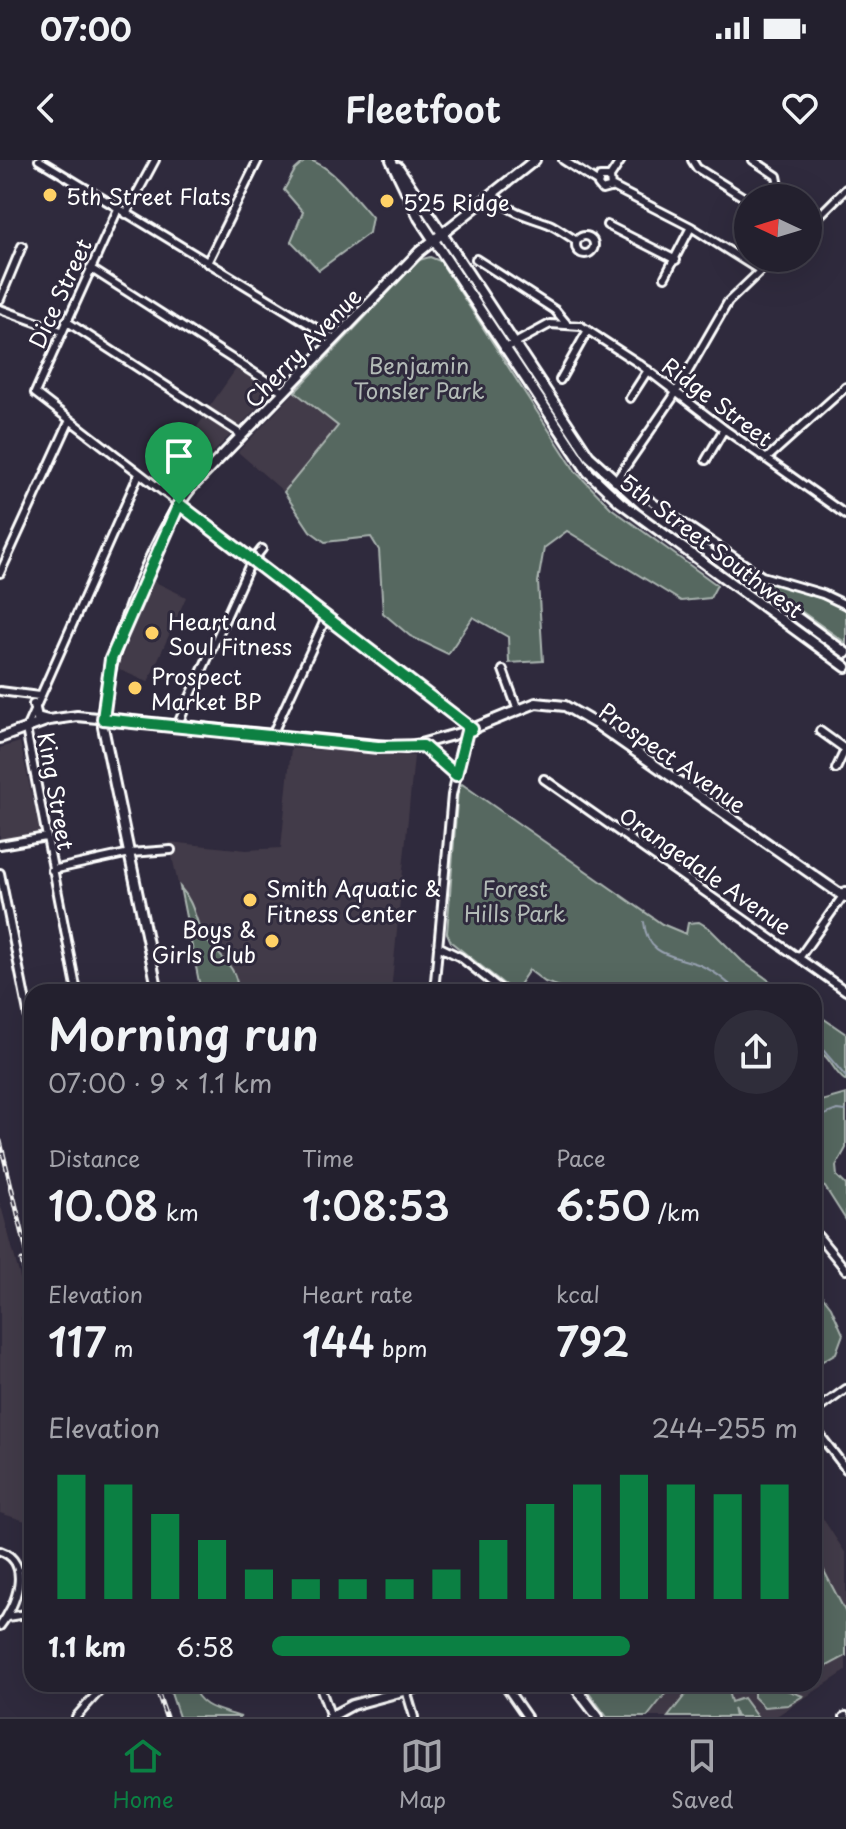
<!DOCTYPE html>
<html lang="en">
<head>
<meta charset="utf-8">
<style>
	body { margin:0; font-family:"Playpen Sans",sans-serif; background:#2f2d3a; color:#f1f3f6; height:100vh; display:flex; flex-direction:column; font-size:30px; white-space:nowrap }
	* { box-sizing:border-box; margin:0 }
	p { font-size:26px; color:#a3a3aa }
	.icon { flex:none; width:44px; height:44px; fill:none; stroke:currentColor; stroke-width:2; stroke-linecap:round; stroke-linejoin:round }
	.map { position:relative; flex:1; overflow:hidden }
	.side { position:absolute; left:24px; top:824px; width:798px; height:708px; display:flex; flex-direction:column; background:#23202e; border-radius:24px; box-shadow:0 8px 32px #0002,0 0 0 2px #403e4a }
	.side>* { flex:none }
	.needle { width:52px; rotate:274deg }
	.controls { position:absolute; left:734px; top:24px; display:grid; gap:16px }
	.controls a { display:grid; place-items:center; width:88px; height:88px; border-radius:50%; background:#23202e; box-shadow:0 8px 32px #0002,0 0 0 2px #403e4a; font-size:40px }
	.pin { position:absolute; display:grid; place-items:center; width:68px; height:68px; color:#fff; margin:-82px -34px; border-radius:50% 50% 50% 0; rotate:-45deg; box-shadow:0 0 8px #0007 }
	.pin .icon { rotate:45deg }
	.round { display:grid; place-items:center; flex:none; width:84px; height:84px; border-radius:42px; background:#2f2d3a }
	.overview { display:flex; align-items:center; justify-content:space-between; height:136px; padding:0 24px }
	h1 { font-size:44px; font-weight:600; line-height:60px }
	.figures { display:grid; grid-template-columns:repeat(3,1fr); gap:12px; height:136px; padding:8px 24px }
	.figures div { display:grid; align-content:center }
	.figures b { font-size:40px; font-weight:600 }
	.figures small { font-size:22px; font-weight:400 }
	.figures p { font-size:22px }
	.chart { height:224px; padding:16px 24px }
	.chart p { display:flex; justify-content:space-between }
	.chart svg { width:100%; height:144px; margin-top:8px; stroke:#0b8043; stroke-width:6 }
	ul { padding:0 24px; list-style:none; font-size:26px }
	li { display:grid; grid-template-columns:128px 96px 1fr; align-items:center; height:60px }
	li i { height:20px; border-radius:10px; background:#0b8043 }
	.status { display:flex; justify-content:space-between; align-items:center; height:56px; padding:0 40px; background:#23202e; direction:ltr }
	.status svg { height:22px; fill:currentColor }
	header { display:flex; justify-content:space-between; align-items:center; height:104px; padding:0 24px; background:#23202e; font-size:36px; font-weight:600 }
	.tabs { display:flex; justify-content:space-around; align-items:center; height:112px; border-top:2px solid #403e4a; background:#23202e; font-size:22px; color:#a3a3aa }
	.tabs a { display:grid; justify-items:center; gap:4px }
	.tabs .selected { color:#0b8043 }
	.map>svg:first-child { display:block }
	.built { fill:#433b48 }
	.green { fill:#566860; stroke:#aab4b0; stroke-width:2 }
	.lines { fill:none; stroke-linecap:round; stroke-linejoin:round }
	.stream { stroke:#97a1b0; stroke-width:2 }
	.street-casing { stroke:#fff; stroke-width:12 }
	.secondary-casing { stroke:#fff; stroke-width:14 }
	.street { stroke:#2f2a3d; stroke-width:6 }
	.secondary { stroke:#2f2a3d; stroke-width:8 }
	.rail-casing { stroke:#fff; stroke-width:5 }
	.rail { stroke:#2f2a3d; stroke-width:2; stroke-dasharray:6; stroke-linecap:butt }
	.route-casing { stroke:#fff; stroke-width:16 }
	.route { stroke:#0b8043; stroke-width:10 }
	.poi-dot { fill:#ffd166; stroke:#2f2a3d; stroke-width:3 }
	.labels { text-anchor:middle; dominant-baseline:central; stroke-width:6; stroke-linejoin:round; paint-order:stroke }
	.poi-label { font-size:22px; fill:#fff; stroke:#2f2a3d; text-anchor:start }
	.street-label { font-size:22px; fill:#fff; stroke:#2f2a3d }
	.park-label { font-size:22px; fill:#b3bbb7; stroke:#2f2a3d }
</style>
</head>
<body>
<div class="status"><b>07:00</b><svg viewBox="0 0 49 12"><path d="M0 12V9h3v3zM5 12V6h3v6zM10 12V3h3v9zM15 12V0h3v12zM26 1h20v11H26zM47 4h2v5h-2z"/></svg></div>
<header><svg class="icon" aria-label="back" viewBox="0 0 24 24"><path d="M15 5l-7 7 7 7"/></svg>Fleetfoot<svg class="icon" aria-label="heart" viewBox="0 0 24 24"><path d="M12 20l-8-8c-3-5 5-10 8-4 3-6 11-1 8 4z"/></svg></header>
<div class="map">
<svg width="846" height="1557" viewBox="0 0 846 1557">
	<rect width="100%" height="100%" fill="#2f2a3d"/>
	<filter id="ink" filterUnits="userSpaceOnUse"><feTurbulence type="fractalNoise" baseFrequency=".0125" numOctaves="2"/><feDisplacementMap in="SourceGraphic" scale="16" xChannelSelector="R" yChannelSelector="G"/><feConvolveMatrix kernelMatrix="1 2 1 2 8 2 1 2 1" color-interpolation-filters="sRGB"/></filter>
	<g filter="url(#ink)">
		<path class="built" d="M236,209l37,21 -35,38 -30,-19z
			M295,232l44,34 -55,66 -46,-40z
			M204,257l29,15 -26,27 -14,-13 -3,-9z
			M149,419l37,18 -38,85 -35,-15z
			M20,582l20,91 -40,6v-91z
			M291,588l123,8 -23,236h-190l-32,-150 77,8 35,-2z
			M0,1042l30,113 -9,3 11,35v170l-32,-10z
			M814,1345l32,49v117l-71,46h-168l-24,-33h231z"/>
		<path class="green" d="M306,0c21,0 52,41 66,57l-3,16 -50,37 -28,-29 12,-29 -19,-22 11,-20z
			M430,97l10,4 136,211 35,36 106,77 -7,13 -29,3 -114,-70 -23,17 -6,34 5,79 -34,2 -1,-26 -35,-20 -25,37 -38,-18 -27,-23 -4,-63 -8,-13 -46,5 -15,-11 -26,-39 54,-66 -43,-34 124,-132z
			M512,188l67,100 29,33 123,92 4,9c-52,-38 -108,-73 -152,-121z
			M764,419l82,28v36l-83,-59z
			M462,624l200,140 24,10 2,-11 11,-1 10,6 33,33 43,31h-209l-31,-10 -16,-12 -15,22 -63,-50 -4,-9 11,-144z
			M180,727c17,19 14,36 26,52 14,20 31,25 32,53h-37z
			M814,852l32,22v47c-14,-9 -14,-25 -32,-32z
			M846,934v54l-10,18 1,10 9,9v35l-21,-33 -11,-4v-80z
			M814,1125l17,22 12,27 -7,19 -22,13z
			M821,1405l25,48v43l-26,14 -6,-12v-89z
			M168,1524h23c10,25 26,25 50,33h-62z
			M583,1524h90l-26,33h-40z
			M726,1524l5,18 12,-4 14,19h-20l-4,-9 2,9h-67l18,-23z
			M754,1524h16l33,12 -15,9 -24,2 -10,-10z"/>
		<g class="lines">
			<path class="stream" d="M644,762c3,35 29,33 56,43 14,6 27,16 37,27
				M814,886l9,4 23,27
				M814,959l23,-9 9,1"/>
			<g class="street-casing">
				<path id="street" d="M39,0l295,179
					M563,0l34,22
					M692,0l5,8 51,32
					M753,0l24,16 2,10 -5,12
					M610,17l11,-17
					M611,28l-1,-11h-10l-2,8 4,5 11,-3 78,40 68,43
					M493,33c17,21 33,22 56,31 9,4 19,12 28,17
					M118,49l-83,184 437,336
					M126,54l29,-54
					M607,65l69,35
					M808,67l38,-38
					M576 85a9 9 0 1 1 18 0a9 9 0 1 1-18 0Z
					M476,99l79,51 11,13
					M207,103l51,-103
					M90,108l194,124
					M665,117l26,-50
					M0,139l22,-53
					M0,149l61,22
					M66,161l176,114
					M504,189l46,-25 31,2 57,37 86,66 122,86
					M560,220l28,-50
					M630,238l18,-28
					M766,299l80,-72
					M706,300l18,-31
					M615,322l57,-83 56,-97 46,-44
					M635,339l4,-6 123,83 61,18 23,11
					M0,413l70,-153
					M503,510l14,38
					M0,531l39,5
					M177,566l73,-162 12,-15
					M820,571l25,18
					M272,575l54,-117
					M423,586l33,29
					M836,609l10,-21
					M544,619l302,212
					M0,685l46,-8
					M52,710l78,-17 41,-3
					M0,713l32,160
					M438,786l22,11 44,35
					M799,798l44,-62 3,2
					M77,832l-51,-263 113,-255
					M434,832l18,-197 15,-64
					M814,1071l32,39
					M814,1252l32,-23
					M814,1267l32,42
					M0,1391c33,11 16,55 0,75
					M7,1457l25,-4
					M241,1524h19
					M319,1524l12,33
					M504,1524l23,33
					M406,1530l8,27
					M76,1557l25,-28
					M844,1557l2,-1"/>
			</g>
			<g class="secondary-casing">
				<path id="secondary" d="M391,0l28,58 169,254 32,30 226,165
					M398,7l191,289 54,49 203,148
					M34,545l3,12 11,3
					M0,578l49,-18 28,-4 329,32 61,-17 69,-28 29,3 31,18 247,172 3,-4
					M158,832l-55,-265c-2,-63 49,-190 88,-239l228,-236 116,-92
					M573,1524l25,33
					M330,1557l22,-12 77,-21"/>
			</g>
			<use href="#street" class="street"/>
			<use href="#secondary" class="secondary"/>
			<g class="rail-casing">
				<path id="rail" d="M0,981l32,131
					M22,1101l10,38
					M155,1524l11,33"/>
			</g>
			<use href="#rail" class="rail"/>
		</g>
	</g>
	<g class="lines" filter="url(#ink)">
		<g class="route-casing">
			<path id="route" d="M179,344l293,225 -5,2 -11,44 -33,-29 -45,1 -275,-28 8,-60z"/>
		</g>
		<use href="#route" class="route"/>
	</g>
	<g class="poi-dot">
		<circle cx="50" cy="35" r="8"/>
		<circle cx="387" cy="41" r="8"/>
		<circle cx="152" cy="473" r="8"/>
		<circle cx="135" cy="528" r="8"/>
		<circle cx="250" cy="740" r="8"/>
		<circle cx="272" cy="781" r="8"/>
	</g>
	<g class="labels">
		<g class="poi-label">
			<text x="66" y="35">5th Street Flats</text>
			<text x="403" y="41">525 Ridge</text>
			<text x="168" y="460">Heart and<tspan x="168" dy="25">Soul Fitness</tspan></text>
			<text x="151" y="515">Prospect<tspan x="151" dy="25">Market BP</tspan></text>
			<text x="266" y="727">Smith Aquatic &amp;<tspan x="266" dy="25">Fitness Center</tspan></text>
			<text x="256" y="768" text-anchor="end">Boys &amp;<tspan x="256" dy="25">Girls Club</tspan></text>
		</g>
		<g class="street-label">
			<text transform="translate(59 133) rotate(-65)">Dice Street</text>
			<text transform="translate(302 187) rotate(-46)">Cherry Avenue</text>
			<text transform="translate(718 241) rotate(37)">Ridge Street</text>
			<text transform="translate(712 385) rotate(37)">5th Street Southwest</text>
			<text transform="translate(673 597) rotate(35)">Prospect Avenue</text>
			<text transform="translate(57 631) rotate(80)">King Street</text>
			<text transform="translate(706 710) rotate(35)">Orangedale Avenue</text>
		</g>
		<g class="park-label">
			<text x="419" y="204">Benjamin<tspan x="419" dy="25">Tonsler Park</tspan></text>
			<text x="515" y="727">Forest<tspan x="515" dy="25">Hills Park</tspan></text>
		</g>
	</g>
</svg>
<div class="controls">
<a><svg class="needle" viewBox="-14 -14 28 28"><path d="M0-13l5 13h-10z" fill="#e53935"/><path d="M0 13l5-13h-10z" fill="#a3a3aa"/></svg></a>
</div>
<div class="pin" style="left:179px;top:344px;background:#1e9e55"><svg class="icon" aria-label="arrive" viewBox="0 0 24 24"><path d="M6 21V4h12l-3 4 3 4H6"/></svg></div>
<section class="side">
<div class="overview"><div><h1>Morning run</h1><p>07:00 · 9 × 1.1 km</p></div><a class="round"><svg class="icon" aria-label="share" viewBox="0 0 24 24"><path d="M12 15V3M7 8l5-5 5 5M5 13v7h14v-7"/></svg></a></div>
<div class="figures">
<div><p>Distance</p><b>10.08<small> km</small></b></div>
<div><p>Time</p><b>1:08:53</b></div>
<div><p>Pace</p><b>6:50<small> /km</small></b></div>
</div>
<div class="figures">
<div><p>Elevation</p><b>117<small> m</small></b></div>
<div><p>Heart rate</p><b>144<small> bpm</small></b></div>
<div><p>kcal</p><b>792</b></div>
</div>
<div class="chart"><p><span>Elevation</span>244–255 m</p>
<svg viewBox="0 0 160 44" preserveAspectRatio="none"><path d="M5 44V6M15 44V9M25 44V18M35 44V26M45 44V35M55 44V38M65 44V38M75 44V38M85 44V35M95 44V26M105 44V15M115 44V9M125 44V6M135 44V9M145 44V12M155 44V9"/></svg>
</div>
<ul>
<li><b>1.1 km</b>6:58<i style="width:68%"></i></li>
</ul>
</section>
</div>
<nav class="tabs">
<a class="selected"><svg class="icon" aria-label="home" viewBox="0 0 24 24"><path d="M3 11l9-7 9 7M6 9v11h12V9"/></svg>Home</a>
<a><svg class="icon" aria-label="map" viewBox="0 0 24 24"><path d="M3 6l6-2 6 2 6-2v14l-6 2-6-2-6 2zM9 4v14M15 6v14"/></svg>Map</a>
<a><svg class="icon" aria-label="saved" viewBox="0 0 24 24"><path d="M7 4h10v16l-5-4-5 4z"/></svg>Saved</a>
</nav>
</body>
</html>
